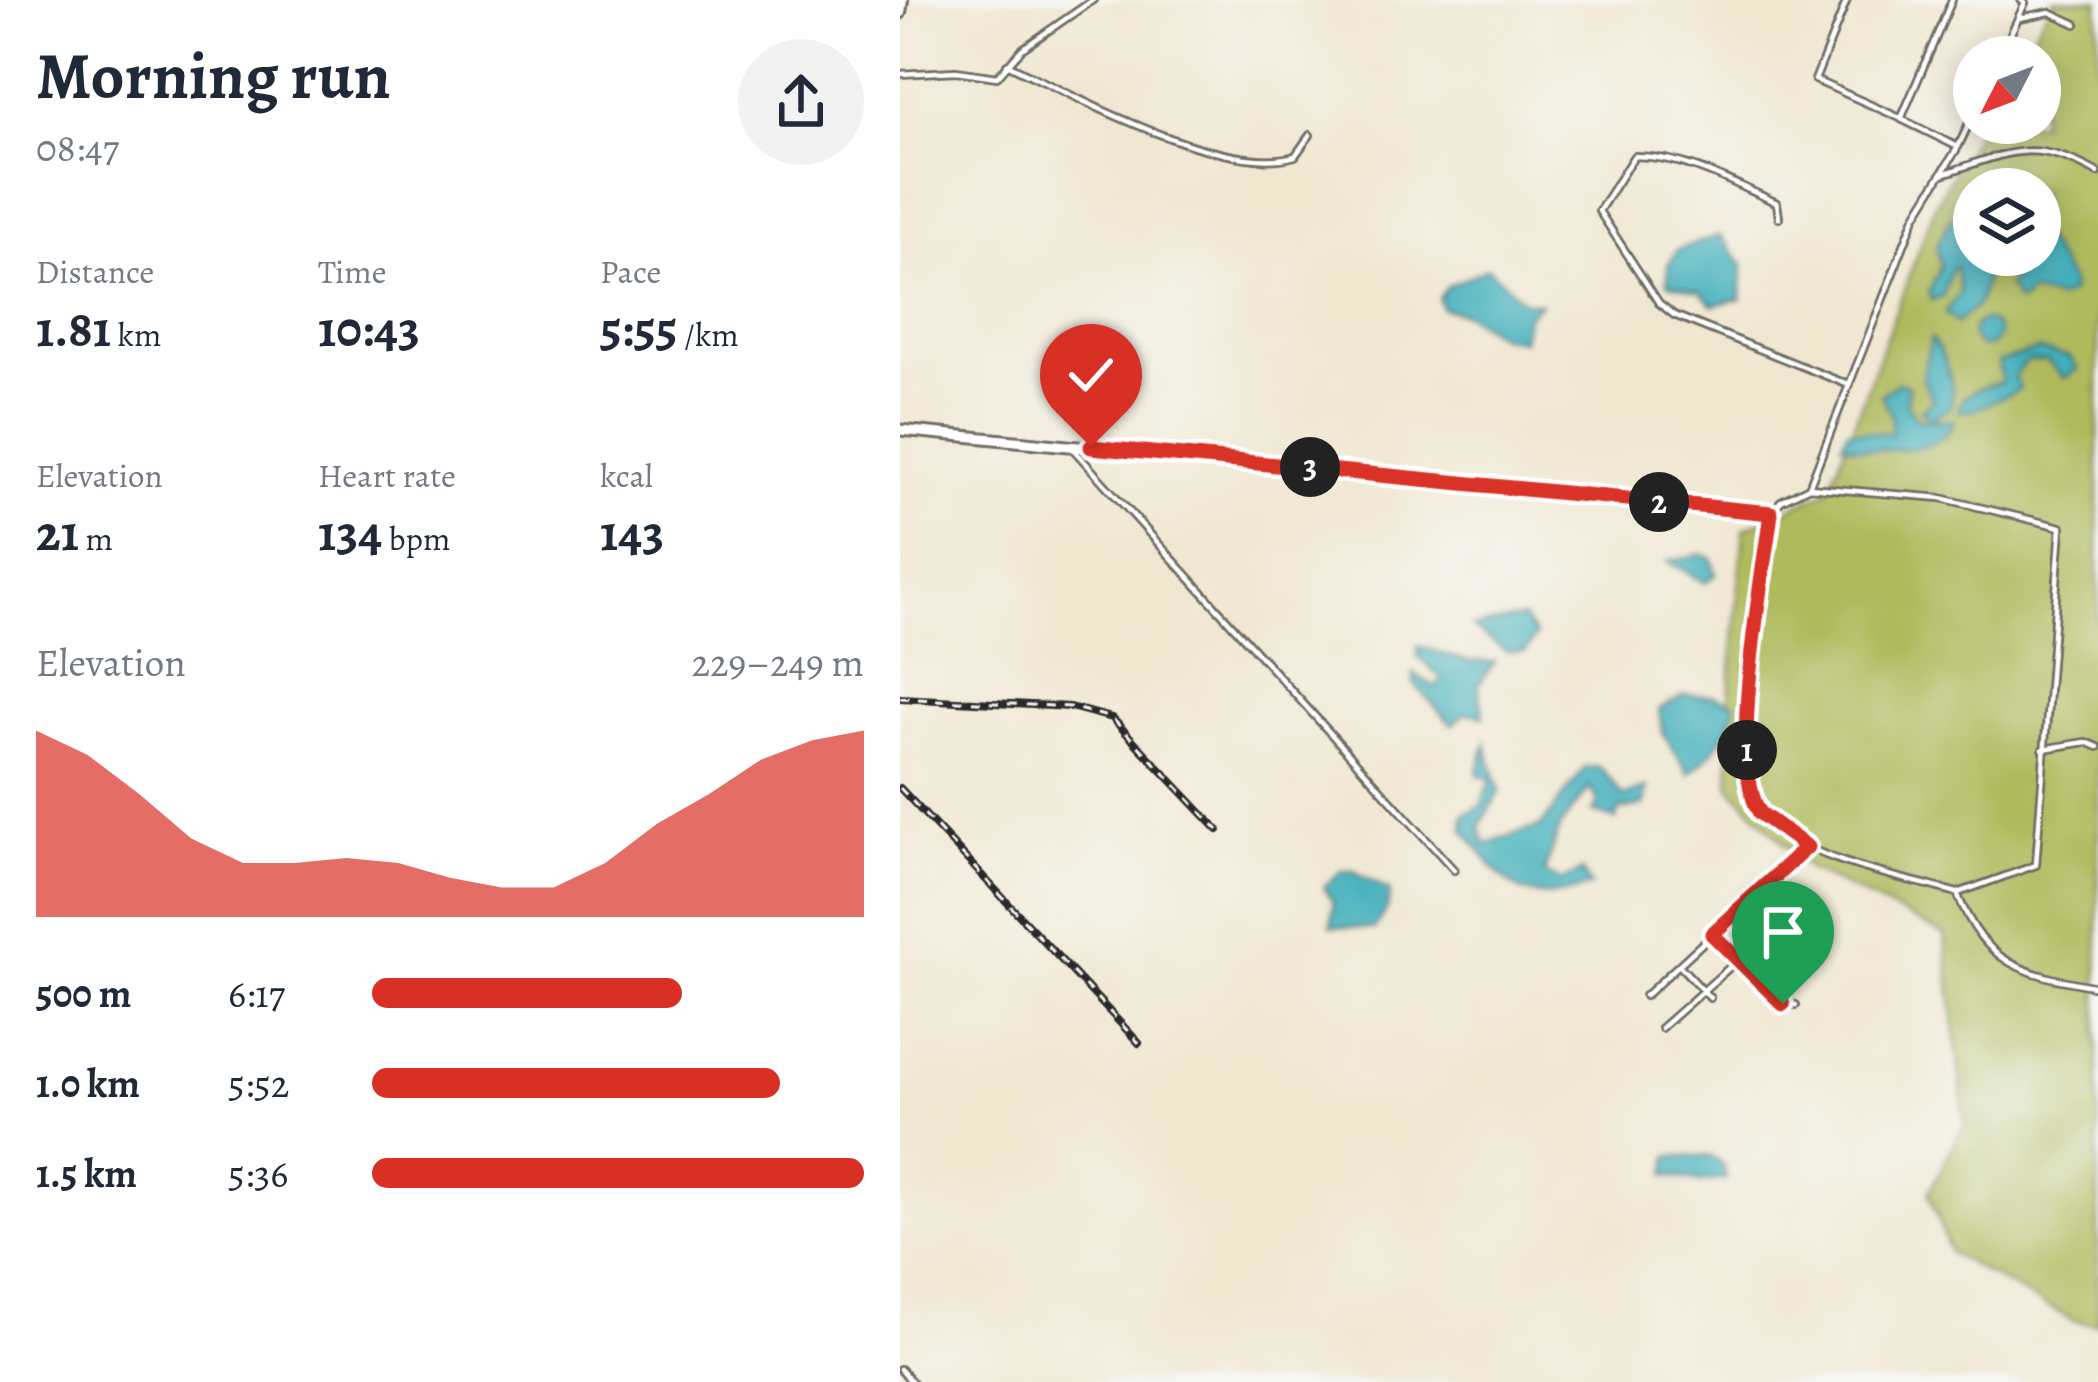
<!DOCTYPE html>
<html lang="en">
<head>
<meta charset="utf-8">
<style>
	body { margin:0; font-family:Alegreya,serif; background:#f2f2f3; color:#1f2937; height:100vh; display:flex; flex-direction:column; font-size:45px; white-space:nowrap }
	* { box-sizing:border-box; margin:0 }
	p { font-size:39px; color:#747a83 }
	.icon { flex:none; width:66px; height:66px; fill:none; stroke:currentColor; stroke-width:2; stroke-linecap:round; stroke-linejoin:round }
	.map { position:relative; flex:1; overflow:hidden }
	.sheet { display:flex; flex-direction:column; background:#fff; width:900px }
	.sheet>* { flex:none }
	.needle { width:78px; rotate:228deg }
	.controls { position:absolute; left:1053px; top:36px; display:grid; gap:24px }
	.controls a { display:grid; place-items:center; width:108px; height:108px; border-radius:50%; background:#fff; box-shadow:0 6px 30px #0003; font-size:60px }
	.pin { position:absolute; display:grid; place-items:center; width:102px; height:102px; color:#fff; margin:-123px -51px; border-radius:50% 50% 50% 0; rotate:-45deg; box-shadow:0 0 12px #0007 }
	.pin .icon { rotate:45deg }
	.km { position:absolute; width:60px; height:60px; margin:-30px; border-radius:50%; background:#222; color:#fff; font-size:33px; line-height:60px; text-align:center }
	.round { display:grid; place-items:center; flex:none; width:126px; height:126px; border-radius:63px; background:#f2f2f3 }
	.overview { display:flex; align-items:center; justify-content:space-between; height:204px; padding:0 36px }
	h1 { font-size:66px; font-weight:700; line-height:90px }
	.figures { display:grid; grid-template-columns:repeat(3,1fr); gap:18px; height:204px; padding:12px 36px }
	.figures div { display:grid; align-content:center }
	.figures b { font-size:51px; font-weight:700 }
	.figures small { font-size:33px; font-weight:400 }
	.figures p { font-size:33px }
	.chart { height:336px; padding:24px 36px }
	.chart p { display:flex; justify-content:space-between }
	.chart svg { width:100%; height:216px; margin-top:12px; fill:#d93025; opacity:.7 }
	ul { padding:0 36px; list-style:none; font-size:39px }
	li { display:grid; grid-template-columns:192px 144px 1fr; align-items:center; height:90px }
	li i { height:30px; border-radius:15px; background:#d93025 }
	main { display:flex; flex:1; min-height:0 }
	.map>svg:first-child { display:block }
	.green { fill:#afba5c; stroke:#6d7244; stroke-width:3; fill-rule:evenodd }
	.water { fill:#3fafbb; stroke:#356d73; stroke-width:3 }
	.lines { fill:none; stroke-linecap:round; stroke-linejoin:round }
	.street-casing { stroke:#706d65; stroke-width:10 }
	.secondary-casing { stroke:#706d65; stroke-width:15 }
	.primary-casing { stroke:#706d65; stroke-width:16 }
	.street { stroke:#fff; stroke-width:4.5 }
	.secondary { stroke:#fff; stroke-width:9 }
	.primary { stroke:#fff; stroke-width:10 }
	.rail-casing { stroke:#2b2b2b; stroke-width:8 }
	.rail { stroke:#f6f6f2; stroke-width:3; stroke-dasharray:9; stroke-linecap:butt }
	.route-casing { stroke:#fff; stroke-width:24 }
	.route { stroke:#d93025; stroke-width:15 }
</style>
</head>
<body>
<main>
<section class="sheet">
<div class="overview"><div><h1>Morning run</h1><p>08:47</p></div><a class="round"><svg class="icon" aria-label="share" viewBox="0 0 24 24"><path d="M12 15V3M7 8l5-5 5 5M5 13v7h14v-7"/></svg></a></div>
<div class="figures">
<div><p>Distance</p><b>1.81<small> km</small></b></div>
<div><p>Time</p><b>10:43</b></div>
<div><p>Pace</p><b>5:55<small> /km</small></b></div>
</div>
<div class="figures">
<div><p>Elevation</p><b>21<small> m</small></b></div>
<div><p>Heart rate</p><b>134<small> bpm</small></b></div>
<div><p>kcal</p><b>143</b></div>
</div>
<div class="chart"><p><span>Elevation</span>229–249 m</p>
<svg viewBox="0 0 160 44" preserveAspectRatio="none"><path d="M0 44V6L10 11L20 19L30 28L40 33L50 33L60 32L70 33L80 36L90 38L100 38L110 33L120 25L130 19L140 12L150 8L160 6V44z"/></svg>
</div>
<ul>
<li><b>500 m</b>6:17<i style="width:63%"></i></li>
<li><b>1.0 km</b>5:52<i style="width:83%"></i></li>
<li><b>1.5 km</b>5:36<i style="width:100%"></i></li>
</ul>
</section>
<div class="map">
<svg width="1198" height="1382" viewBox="0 0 1198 1382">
	<rect width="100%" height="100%" fill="#f6f6f2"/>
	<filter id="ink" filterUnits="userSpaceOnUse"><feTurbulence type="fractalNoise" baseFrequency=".00833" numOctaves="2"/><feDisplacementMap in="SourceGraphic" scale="24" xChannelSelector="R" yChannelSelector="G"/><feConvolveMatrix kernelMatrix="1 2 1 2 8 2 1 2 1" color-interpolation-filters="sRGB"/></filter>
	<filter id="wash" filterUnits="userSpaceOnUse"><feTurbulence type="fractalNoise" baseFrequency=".004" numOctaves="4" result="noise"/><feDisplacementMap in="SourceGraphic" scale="48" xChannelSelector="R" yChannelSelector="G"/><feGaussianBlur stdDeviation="2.7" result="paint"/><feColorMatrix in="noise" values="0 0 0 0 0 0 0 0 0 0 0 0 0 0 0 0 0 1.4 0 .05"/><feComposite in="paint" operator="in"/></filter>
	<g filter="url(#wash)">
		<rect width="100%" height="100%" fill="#f0e7d1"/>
		<path class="green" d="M1153,0h45v1324l-24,-3 -124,-68 -21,-60 36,-70 -20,-188 -136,-66 -79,-82 -2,-78 16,-180 85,-39 107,-286 46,-81h58v-66h-20zM1074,189h66v66h-66z"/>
		<path class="water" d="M1051,218l23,12v25h18l-14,50 -21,18 -12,-10 15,-21 -4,-24 -4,-1 -9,29 -11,4 -3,-8 12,-26 -5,-19z
			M1140,232l31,51 -1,10 -11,6 -28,-6 -13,10 -10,-17 20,-31h12z
			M820,235l23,30 -2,34 -29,6 -11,-13 -33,-9v-18l9,-15z
			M588,268l37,34 15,1 -14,14 -4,23 -22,-4 -35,-22 -23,-6 -3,-10 9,-12z
			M1072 334a13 13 0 1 1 26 0a13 13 0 1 1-26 0Z
			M1031,338c14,15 26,49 19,70l-20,10 -9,-9 12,-8 -11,-23z
			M1138,350l32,7 8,12 -14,9 -17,-17h-20l-13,15 6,13 -46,21 -15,1c-2,-19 28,-25 43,-29l-4,-20z
			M998,382l10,4 -1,20 11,13 36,2c-14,37 -81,31 -112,22l6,-14 43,5 1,-17 -11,-22z
			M803,554l9,5 4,16 -11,8 -38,-22z
			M623,618l13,18 -10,15 -19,1 -35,-25z
			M518,646l48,15 29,1 -17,23 6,31 -18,-3 -14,12 -38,-41v-10l22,13 5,-9 -23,-22z
			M784,695l32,1 20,8c-10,32 -21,50 -47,70l-26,-40 -4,-25z
			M586,744l14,48 -20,34 4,18 57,-18 44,-58 15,-1 23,29 24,-8 -3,17 -26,6 -2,9 -23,-8 5,-10 -8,-14 -29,37 -17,48 18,8 20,-10 9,15c-74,23 -82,1 -127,-56v-16l17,-8 10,-27 -14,-5z
			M441,871h13l36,20 -3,19 -13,19 -43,-3 2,-24 -9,-15z
			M769,1156h40l14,8 3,15 -25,3 -35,-7z"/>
	</g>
	<g filter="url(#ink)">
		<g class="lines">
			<g class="street-casing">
				<path id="street" d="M947,0l-32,80 85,38
					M1052,0l-51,119 57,28 -43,70 -106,270 -28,14 -10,12c-8,60 -48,270 -3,308 48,43 128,54 189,72 30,76 70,81 141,94
					M1119,18l31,-6 26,12
					M1100,57l25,-54 -4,-3
					M107,64c69,33 215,113 288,92l15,-21
					M0,74l56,-3 41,6 25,-28 71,-49
					M1058,147l16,-34
					M1043,174c66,-22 91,-37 155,-1
					M879,218l-2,-15c-46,-21 -91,-47 -143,-47l-35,55 60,92 15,12 175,70
					M173,449l381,421
					M909,487l132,11 120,29 -25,338 -78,28
					M1143,749l43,-7 12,5
					M812,934l71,70 13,1
					M779,965l31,33
					M745,996l162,-149
					M761,1028l78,-69
					M0,1369l12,13"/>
			</g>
			<g class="secondary-casing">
				<path id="secondary" d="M0,430l871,83"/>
			</g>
			<g class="primary-casing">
				<path id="primary" d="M0,13l2,-13"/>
			</g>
			<use href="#street" class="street"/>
			<use href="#secondary" class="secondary"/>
			<use href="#primary" class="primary"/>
			<g class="rail-casing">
				<path id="rail" d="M0,698l170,9 42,11 106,112
					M0,788l239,255"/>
			</g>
			<use href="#rail" class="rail"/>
		</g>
	</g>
	<g class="lines" filter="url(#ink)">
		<g class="route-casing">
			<path id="route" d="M191,447l680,66c-8,64 -44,249 -11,300l47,34 -95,87 71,70"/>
		</g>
		<use href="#route" class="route"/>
	</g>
</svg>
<div class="controls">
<a><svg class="needle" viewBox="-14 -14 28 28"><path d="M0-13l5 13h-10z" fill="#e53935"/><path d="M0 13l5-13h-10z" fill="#747a83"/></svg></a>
<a><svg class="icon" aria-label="layers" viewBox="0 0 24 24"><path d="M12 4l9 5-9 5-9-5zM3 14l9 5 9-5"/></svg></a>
</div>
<div class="pin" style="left:883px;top:1004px;background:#1e9e55"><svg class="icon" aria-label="arrive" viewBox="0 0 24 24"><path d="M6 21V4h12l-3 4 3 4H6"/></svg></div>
<div class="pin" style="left:191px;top:447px;background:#d93025"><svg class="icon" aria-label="check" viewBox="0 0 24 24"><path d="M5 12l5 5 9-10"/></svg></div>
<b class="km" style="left:847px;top:750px">1</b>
<b class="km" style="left:759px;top:502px">2</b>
<b class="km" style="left:410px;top:467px">3</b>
</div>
</main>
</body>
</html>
